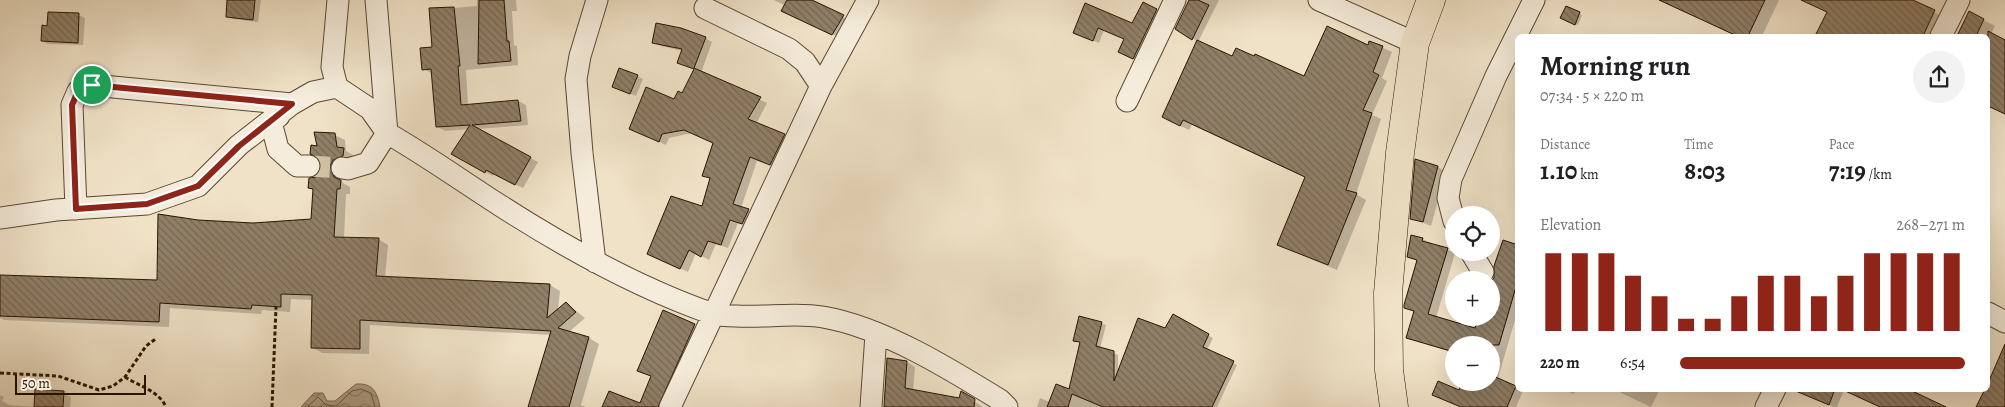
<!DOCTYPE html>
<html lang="en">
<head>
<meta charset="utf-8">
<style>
	body { margin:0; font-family:Alegreya,serif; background:#f2f2f2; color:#202124; height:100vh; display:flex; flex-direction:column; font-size:19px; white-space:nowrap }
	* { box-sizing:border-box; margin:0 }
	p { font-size:16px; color:#757577 }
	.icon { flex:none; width:28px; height:28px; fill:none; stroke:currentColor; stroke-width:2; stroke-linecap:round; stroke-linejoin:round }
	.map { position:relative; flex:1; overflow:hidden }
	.details { position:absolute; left:1515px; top:34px; width:475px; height:358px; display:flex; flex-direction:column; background:#fff; border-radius:8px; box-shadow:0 5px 20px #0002 }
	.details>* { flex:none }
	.controls { position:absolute; left:1445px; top:206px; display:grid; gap:10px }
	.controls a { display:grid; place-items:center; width:55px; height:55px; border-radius:50%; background:#fff; box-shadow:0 5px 20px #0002; font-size:25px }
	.scale { position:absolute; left:15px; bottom:12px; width:131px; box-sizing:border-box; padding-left:5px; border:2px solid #271401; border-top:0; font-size:14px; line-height:18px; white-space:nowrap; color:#271401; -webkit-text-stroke:4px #f5ecdb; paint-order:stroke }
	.pin { position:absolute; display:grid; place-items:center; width:42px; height:42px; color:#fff; margin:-21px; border:2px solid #fff; border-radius:50%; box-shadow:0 1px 5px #0007 }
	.round { display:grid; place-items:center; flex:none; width:52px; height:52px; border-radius:26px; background:#f2f2f2 }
	.headline { display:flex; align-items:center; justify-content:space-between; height:85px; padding:0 25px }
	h1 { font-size:28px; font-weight:700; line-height:38px }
	.stats { display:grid; grid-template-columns:repeat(3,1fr); gap:8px; height:85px; padding:5px 25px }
	.stats div { display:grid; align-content:center }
	.stats b { font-size:25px; font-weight:700 }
	.stats small { font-size:14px; font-weight:400 }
	.stats p { font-size:14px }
	.chart { height:140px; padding:10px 25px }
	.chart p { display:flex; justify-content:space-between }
	.chart svg { width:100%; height:90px; margin-top:5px; stroke:#8f2418; stroke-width:6 }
	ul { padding:0 25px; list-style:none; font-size:16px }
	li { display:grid; grid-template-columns:80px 60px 1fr; align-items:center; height:38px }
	li i { height:12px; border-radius:6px; background:#8f2418 }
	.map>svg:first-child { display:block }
	.water { fill:url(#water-waves); stroke:#776650 }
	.shadow { fill:#0003 }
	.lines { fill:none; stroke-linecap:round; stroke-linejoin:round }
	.shore { stroke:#6a5842; stroke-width:1 }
	.building { fill:url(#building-back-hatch); stroke:#271401 }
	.minor-tunnel { stroke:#d2c3a9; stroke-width:21; stroke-dasharray:21 11; stroke-linecap:butt }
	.minor-casing { stroke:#594832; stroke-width:23 }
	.highway-casing { stroke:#271401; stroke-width:29 }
	.path { stroke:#271401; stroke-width:3; stroke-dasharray:4 2.5; stroke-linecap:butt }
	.minor { stroke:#f5ecdb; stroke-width:21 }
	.highway { stroke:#f0e2c7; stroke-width:28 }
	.route-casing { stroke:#fff; stroke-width:10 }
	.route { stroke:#8f2418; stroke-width:6 }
</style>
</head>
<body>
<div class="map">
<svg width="2005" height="407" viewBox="0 0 2005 407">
	<defs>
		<pattern id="water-waves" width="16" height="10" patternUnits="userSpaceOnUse" patternTransform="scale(1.25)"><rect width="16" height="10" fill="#ac9c84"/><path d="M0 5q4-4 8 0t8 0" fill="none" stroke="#8c7e6a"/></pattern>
		<pattern id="building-back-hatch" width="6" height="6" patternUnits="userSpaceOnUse" patternTransform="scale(1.25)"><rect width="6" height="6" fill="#907f68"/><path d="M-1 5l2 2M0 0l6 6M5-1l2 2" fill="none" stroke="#766753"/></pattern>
	</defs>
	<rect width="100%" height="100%" fill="#f0e2c7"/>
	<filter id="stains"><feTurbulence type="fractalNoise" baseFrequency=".004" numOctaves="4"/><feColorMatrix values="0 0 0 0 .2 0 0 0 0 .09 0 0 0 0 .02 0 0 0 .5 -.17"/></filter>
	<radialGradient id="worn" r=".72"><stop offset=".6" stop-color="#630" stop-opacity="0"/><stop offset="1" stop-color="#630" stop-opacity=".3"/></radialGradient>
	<path class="water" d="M356,384c17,-1 21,8 24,23h-79l13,-14h9l4,8h8z"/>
	<path class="shadow" d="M228,0h33l-3,22 -25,-3 -6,-3z
		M477,0h39l1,11h-5l2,34 3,1 1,19 -52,5 2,35 50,-4 8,4 2,20 -51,4 61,33 -15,26 -29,-14 -1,2 -40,-22 16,-25 -24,2 -7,-4 -5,-53 -10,-5 10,-21 -3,-38 47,-4z
		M774,0h35l40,20 -10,17 -50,-23 -3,-8z
		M1191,0h28l-21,42 34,16 72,20 64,-32 2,-4 22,10 -10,26 5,3 -15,34 9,4 -25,75 10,6 -29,70 -49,-21 18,-71 -114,-53 -3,5 -17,-8 25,-81 -20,-12z
		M1660,0h119l-17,36h-25z
		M1801,0h109l35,18 -8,18h-120l11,-23z
		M1086,5l46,20 24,-15 6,4 -23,48 -20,-11 6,-12 -21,-9 -5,13 -18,-8z
		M1566,8l16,7 -4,10 -16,-7z
		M1970,13l25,13 -4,8 14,7v73l-17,-9v-69h-30z
		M79,15l6,3 -2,27 -35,-1 -6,-3 6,-14z
		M705,38l7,4 -11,31 66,30 -11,21 35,15 -13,29 -21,-7 -16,47 15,6 -6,13 -12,-4 -10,25 -12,-4 -7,16 -13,-7 -8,19 -39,-18 54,-46 8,-29 -7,-4 10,-32 -22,-10 -23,5 -3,7 -28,-13 45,-38 12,-25 -16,-7 4,-11 -22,-5 -7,-4z
		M637,76l6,3 -7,17 -17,-7z
		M335,135l10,5 1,11 7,4v6l-14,12 4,10 7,4v7h-4l-2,44 34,1 10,6 -3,32 165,8 10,6 -2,19 8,-7 19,15 -16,14 20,6 10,6 -18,61 5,2h-56l21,-72 -181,-10 -1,29 -47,-1 -10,-6 1,-47 -22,-1 -1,13 -28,-2 -1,4 -91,-6 -1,19 -165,-7 -4,-2v-42l158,6 40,-61 55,3 59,-4 2,-30 -5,-3 14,-20 -5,-20z
		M1438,167l8,5 -15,54 -20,-8z
		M1422,239l33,14 -19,65 40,11 4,-11h11l27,-72v64l-20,68 25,13 -7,16h-55l-2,-15 32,-10v-37h-37v8l-46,-15 7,-26 -10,-5 13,-46 -10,-5z
		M664,312l40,19 -37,76h-63l37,-2 11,-28 -13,-7z
		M1173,316l40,22 -6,12 30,15 -20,42h-180l3,-9 10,4 20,-11 11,-48 -7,-3 6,-22 26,7 -6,24 18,6v17l48,-42z
		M907,362l8,5 -2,24 47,8 2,-6 21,14h-98z
		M1561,389h15l-2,5z
		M1613,389h47l-9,18z
		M1806,389h99l38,18h-63l-36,-17 -7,17h-3l-30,-13z
		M63,393l8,4 -1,10h-70v-12l4,2 -2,4 7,4 26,2z"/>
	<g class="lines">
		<path class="shore" d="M307,407l11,-10 8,8 10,1 16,-15 9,-2 10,4 4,14"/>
	</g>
	<path class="building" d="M227,0h28l-2,20 -27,-3z
		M479,0h25l3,41h2l2,20 -33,3z
		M787,0h25l32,15 -12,20 -51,-24z
		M1189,0h9l11,5 -17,35 -17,-11z
		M1659,0h106l-17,36h-11z
		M1801,0h112l22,10 -12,26h-108l12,-24z
		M1143,2l14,7 -24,50 -15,-7 6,-13 -26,-11 -5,13 -20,-8 12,-30 47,20z
		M1566,6l14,6 -5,13 -15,-7z
		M454,7l6,59h-2l3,39 57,-5 3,21 -49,4 59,32 -16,28 -29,-15 -1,3 -34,-19 19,-29 -34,2 -5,-58 -9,1 -2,-22 12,-1 -3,-39z
		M1969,11l15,8 -8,17h-19z
		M48,12l31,1 -1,30 -37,-2 1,-16 5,1z
		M656,23l25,5 25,9 -12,31 67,29 -13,22 37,15 -15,31 -20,-8 -17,47 16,5 -7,15 -12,-4 -9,25 -13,-4 -7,16 -12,-7 -9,19 -33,-15 24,-58 31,10 8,-28 -8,-2 11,-33 -29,-13 -22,4 -3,8 -30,-13 17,-42 28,12 4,-8 4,2 12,-24 -17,-6 5,-14 -30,-6z
		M1327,26l41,19 1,-4 14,5 -10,26 6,3 -16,35 9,3 -26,77 11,3 -29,72 -51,-20 28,-68 -122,-57 -3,6 -18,-9 35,-77 35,16 4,-8 18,8 1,-2 49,22z
		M1988,31l17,9v74l-17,-8z
		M619,68l19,7 -8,19 -18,-7z
		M314,132l21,1 2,14 7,1 -1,8 -10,4 -3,6 4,11 7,3 -1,9h-3l-3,48 45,1 -3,38 174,8 -3,34 19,-16 10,10 -18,16 31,9 -20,70h-41l23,-76 -191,-11v29l-49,-1 1,-53 -31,-1v13l-29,-2 -1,4 -91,-6 -1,19 -159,-6v-41l157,5 1,-66 40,6 55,3 58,-4 2,-30 -5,-1 1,-10 7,-1 5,-11 -1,-7 -10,-5 1,-9 6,1z
		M1415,159l23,7 -15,56 -13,-3z
		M1411,235l12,3 -1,3 26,7 -20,66 47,14 3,-10h13v-37l3,-3v-12l9,-26 15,5v35l-19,65h-45v7l-48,-14 8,-27 -10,-3v-3l13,-45 -10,-3z
		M663,310l32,14 -37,83h-56l7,-16 31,12 11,-27 -14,-5z
		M1173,314l36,20 -6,13 31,14 -22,46h-109l-31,-13 -4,13h-21l9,-23 13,5 11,-47 -7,-1 6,-25 23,6 -6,24 18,5v30l24,-63 27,10z
		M2005,344v63h-29l9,-18h3v-6z
		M887,358l20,3 -2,27 54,10 2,-7 14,8 -1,8h-90z
		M1491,375l25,11 -9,21h-46l-29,-12 6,-14 21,9 3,-8h29z
		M35,389l29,2 -1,16h-29z
		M1791,389h44l-6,16z
		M1841,389h67l38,18h-66z"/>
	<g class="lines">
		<path class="minor-tunnel" d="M309,166l33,2"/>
		<g class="minor-casing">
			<path id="minor" d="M376,0l11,133c39,22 76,49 114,73 67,43 137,82 212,108 7,2 16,2 23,2 28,2 59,-4 87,1 59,10 127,52 177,83l7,7
				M1319,0l96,43
				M705,8l84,41 16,13 16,24
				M1941,36l18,-36
				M337,87l-5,-20 6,-67
				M1127,101l48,-101
				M279,116l-8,6 7,27 19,17h12
				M76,209l-4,-104 6,-14 14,-6 200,19
				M0,218l56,-8 91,-6 51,-18 41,-41 53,-41 21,-12 24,-5 33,22 17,24 -19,30 -20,6 -6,-1
				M1454,221l-6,-23 3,-19 45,-103 38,-76
				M1471,252l12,20
				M595,262l-13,-109 -6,-74 4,-23 17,-56
				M1988,313l17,9
				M670,407l151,-321 47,-86
				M871,407l5,-73
				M1766,407l9,-18"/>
		</g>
		<g class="highway-casing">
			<path id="highway" d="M1394,407l-5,-37 -1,-77 12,-140 15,-110 16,-43"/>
		</g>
		<path class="path" d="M0,373l58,3 41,14 14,-4 12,-9 21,-31 11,-8
			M125,377c14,9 34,14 41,30
			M272,407l4,-100"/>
		<use href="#minor" class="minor"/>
		<use href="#highway" class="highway"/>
	</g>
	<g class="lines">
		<g class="route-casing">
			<path id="route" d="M92,85l200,19 -53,42 -41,40 -51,18 -71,5 -4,-104 6,-14z"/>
		</g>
		<use href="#route" class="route"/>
	</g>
	<rect width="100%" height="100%" filter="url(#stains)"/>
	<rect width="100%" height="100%" fill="url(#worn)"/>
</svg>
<div class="controls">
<a><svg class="icon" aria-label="locate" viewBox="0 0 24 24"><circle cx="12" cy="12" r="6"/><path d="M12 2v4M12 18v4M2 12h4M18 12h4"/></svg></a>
<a>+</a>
<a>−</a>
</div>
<div class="scale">50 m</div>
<div class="pin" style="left:92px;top:85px;background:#1e9e55"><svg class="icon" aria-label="arrive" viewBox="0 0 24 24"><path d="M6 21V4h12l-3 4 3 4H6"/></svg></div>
<section class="details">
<div class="headline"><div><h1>Morning run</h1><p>07:34 · 5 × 220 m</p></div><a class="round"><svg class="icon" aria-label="share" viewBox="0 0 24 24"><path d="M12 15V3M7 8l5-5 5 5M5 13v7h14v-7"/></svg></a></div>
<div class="stats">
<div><p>Distance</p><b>1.10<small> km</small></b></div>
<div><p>Time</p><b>8:03</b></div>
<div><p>Pace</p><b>7:19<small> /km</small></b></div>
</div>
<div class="chart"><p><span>Elevation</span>268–271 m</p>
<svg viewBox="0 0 160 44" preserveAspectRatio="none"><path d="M5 44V6M15 44V6M25 44V6M35 44V17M45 44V27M55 44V38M65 44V38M75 44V27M85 44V17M95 44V17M105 44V27M115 44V17M125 44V6M135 44V6M145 44V6M155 44V6"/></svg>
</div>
<ul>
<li><b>220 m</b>6:54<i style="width:100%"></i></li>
</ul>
</section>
</div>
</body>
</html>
